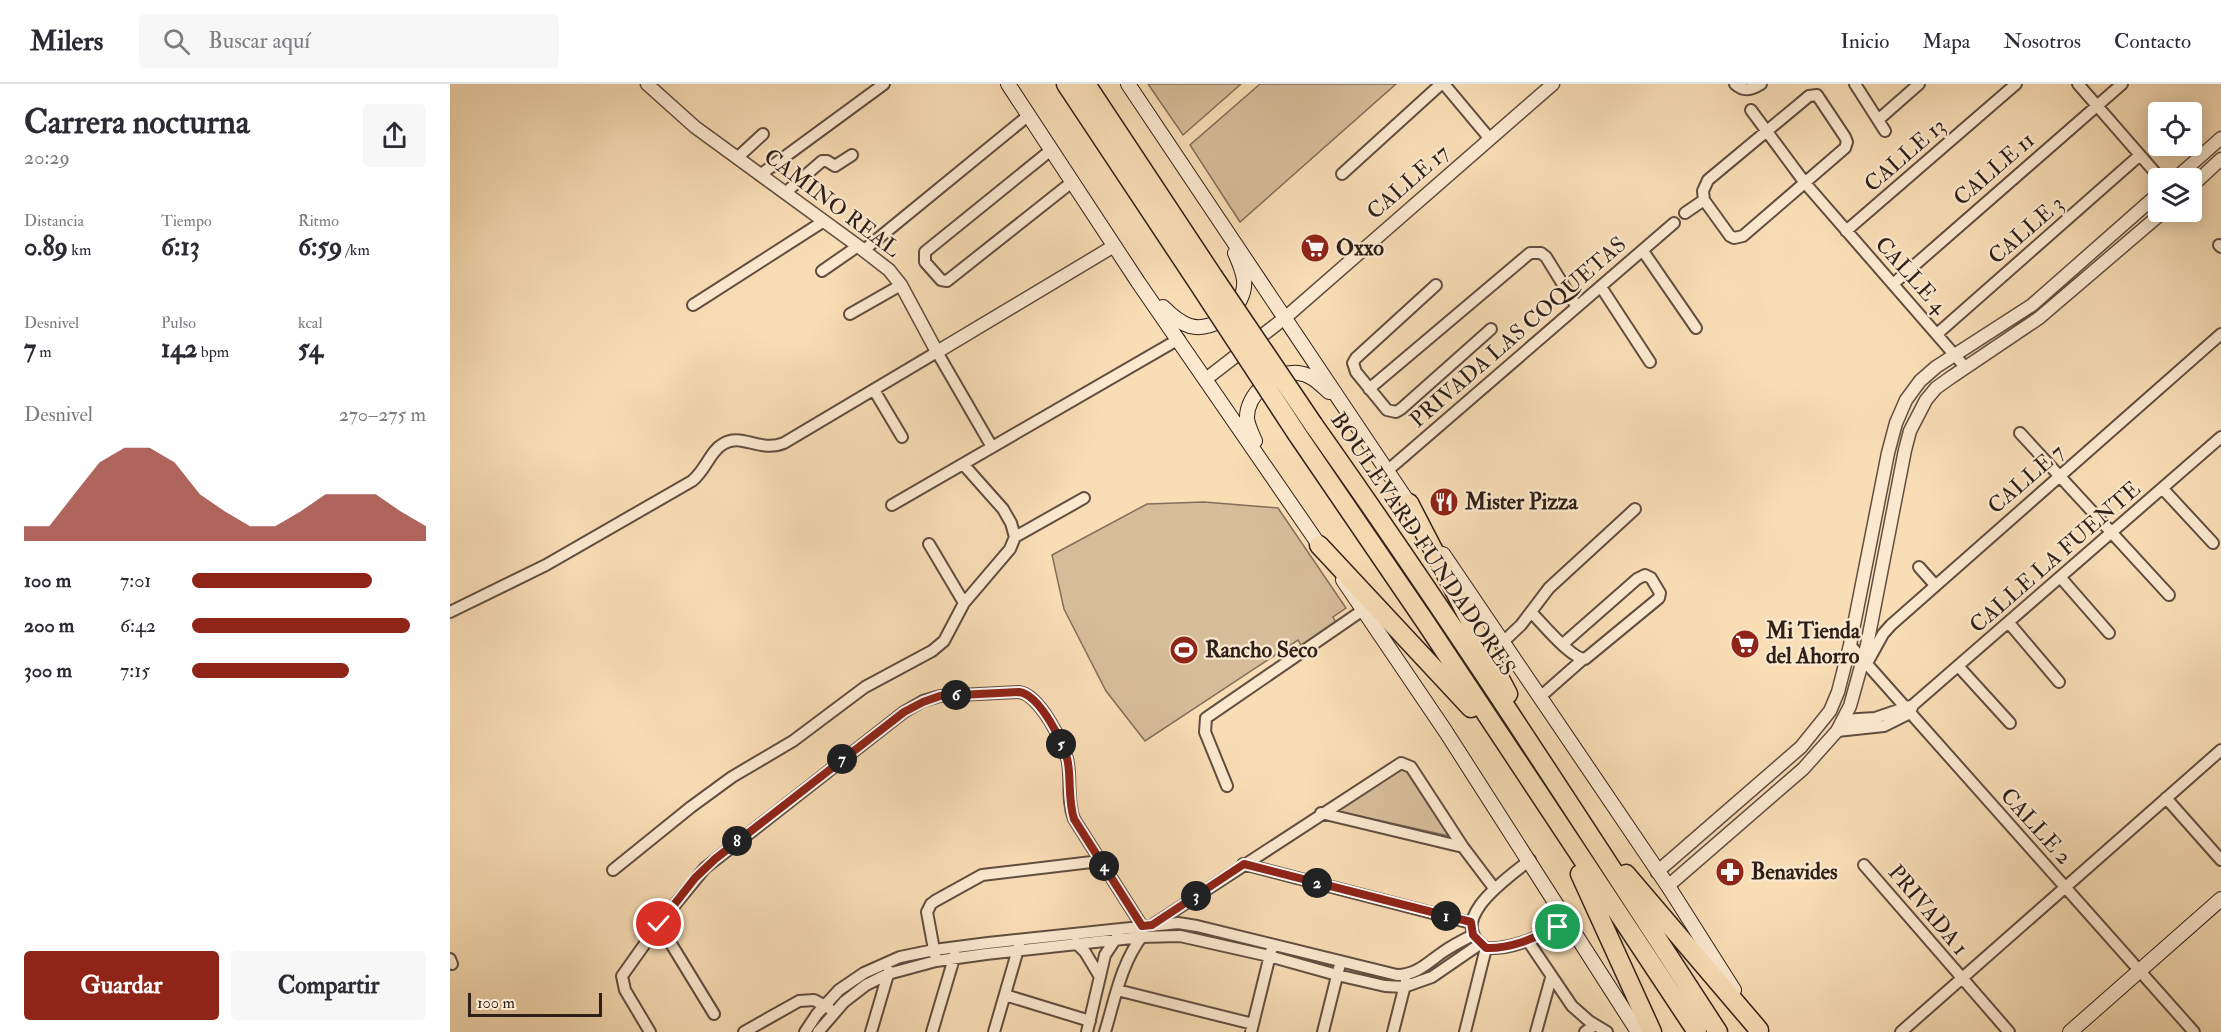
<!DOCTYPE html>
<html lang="es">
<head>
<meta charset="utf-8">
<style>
	body { margin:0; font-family:"IM FELL Double Pica",serif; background:#f7f7f7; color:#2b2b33; height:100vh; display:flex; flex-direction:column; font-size:22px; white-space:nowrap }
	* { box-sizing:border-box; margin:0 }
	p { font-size:20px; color:#7c7c81 }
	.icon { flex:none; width:33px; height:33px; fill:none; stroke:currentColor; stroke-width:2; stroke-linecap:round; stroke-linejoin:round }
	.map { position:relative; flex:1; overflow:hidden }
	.sheet { display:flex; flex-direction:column; background:#fff; width:450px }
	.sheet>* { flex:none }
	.fabs { position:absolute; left:1698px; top:18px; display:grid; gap:12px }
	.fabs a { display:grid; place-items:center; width:54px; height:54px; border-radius:6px; background:#fff; box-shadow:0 3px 15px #0003; font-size:30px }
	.scale { position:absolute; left:18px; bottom:15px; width:134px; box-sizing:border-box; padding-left:6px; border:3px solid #2e1f19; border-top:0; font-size:16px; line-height:21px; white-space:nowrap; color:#2e1f19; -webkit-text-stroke:4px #fbe9cf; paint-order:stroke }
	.pin { position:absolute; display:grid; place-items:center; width:51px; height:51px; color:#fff; margin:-26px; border:3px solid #fff; border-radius:50%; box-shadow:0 2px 6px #0007 }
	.km { position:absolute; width:30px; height:30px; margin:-15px; border-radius:50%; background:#222; color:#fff; font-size:16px; line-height:30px; text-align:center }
	.round { display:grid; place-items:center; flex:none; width:63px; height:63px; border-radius:6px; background:#f7f7f7 }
	.summary { display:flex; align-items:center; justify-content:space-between; height:102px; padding:0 24px }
	h1 { font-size:33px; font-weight:800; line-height:45px }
	.figures { display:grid; grid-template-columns:repeat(3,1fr); gap:9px; height:102px; padding:6px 24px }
	.figures div { display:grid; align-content:center }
	.figures b { font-size:26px; font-weight:800 }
	.figures small { font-size:16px; font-weight:400 }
	.figures p { font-size:16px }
	.chart { height:168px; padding:12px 24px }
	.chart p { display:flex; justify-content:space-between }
	.chart svg { width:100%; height:108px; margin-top:6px; fill:#8f2418; opacity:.7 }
	.action { display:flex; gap:12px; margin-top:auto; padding:12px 24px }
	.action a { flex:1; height:69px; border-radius:6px; background:#8f2418; color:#fff; font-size:24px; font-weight:800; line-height:69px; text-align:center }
	.action a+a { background:#f7f7f7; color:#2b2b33 }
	ul { padding:0 24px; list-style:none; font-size:20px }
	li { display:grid; grid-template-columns:96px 72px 1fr; align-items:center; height:45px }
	li i { height:15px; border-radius:8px; background:#8f2418 }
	header { display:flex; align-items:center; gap:36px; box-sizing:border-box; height:84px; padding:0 30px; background:#fff; border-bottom:2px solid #e1e1e2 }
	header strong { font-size:28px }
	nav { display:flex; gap:33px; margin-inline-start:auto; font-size:21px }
	.search { width:420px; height:54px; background:#f7f7f7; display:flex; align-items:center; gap:15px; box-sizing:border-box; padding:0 21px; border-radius:6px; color:#7c7c81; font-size:22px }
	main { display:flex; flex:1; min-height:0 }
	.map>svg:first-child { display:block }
	.green { fill:#d6bd9a; stroke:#826e5a; stroke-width:1.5 }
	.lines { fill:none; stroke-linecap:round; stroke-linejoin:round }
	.minor-casing { stroke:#614e40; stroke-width:14 }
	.tertiary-casing { stroke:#614e40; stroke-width:15 }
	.secondary-casing { stroke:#2e1f19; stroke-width:16 }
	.motorway-casing { stroke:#2e1f19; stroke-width:21 }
	.minor { stroke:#fbe9cf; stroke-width:10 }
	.tertiary { stroke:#fbe9cf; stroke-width:12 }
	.secondary { stroke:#fbe9cf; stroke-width:14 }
	.motorway { stroke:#f9ddb5; stroke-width:18 }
	.motorway-bridge-casing { stroke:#2e1f19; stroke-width:21; stroke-linecap:butt }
	.motorway-bridge { stroke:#f9ddb5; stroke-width:18 }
	.route-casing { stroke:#fff; stroke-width:12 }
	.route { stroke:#8f2418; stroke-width:8 }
	.labels { text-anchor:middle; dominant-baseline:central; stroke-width:4.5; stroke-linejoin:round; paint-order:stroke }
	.street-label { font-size:22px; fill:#2e1f19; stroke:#fbe9cf }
	.poi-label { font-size:22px; font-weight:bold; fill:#2e1f19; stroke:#fbe9cf; text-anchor:start }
</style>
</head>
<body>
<header>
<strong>Milers</strong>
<div class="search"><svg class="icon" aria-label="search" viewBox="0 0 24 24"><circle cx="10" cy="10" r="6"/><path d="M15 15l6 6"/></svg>Buscar aquí</div>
<nav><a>Inicio</a><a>Mapa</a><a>Nosotros</a><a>Contacto</a></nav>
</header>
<main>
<section class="sheet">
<div class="summary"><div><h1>Carrera nocturna</h1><p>20:29</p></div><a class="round"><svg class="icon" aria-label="share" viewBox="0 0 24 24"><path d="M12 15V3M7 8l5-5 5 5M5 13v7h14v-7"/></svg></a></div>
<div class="figures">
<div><p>Distancia</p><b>0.89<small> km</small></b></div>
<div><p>Tiempo</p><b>6:13</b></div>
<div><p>Ritmo</p><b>6:59<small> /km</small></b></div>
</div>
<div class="figures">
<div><p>Desnivel</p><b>7<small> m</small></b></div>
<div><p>Pulso</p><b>142<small> bpm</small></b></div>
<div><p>kcal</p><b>54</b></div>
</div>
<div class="chart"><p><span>Desnivel</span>270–275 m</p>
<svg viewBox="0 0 160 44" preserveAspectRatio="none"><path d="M0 44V38L10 38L20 25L30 12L40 6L50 6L60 12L70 25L80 32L90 38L100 38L110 32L120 25L130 25L140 25L150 32L160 38V44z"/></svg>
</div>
<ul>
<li><b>100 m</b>7:01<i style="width:77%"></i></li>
<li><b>200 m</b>6:42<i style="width:93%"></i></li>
<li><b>300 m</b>7:15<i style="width:67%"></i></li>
</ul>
<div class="action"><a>Guardar</a><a>Compartir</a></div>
</section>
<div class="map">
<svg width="1771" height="948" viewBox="0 0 1771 948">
	<rect width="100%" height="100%" fill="#f9ddb5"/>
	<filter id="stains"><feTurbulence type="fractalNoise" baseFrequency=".00333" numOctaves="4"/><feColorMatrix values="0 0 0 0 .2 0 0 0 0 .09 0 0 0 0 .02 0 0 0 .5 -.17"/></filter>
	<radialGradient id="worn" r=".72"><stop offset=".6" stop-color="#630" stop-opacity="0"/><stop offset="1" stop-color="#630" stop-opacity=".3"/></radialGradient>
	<path class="green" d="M698,0h93l-58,51z
		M810,0h136l-156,138 -50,-77z
		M754,418l74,6 68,100 -13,9 4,8 -35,22 -4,-7 -153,101 -39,-50 -42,-82 -12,-54 95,-51z
		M953,682l46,70 -112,-25z"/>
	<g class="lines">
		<g class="minor-casing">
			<path id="minor" d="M994,0l46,55
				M1285,0c9,8 16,6 26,0
				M1405,0l30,47
				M1628,0l82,94
				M1367,11l28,42 2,5 -2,6 -102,88 -9,2 -4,-2 -26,-36 -1,-9 5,-11 101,-84z
				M1301,26l54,73 160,184
				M1428,36l41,-36
				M601,66l-126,102v10l16,18 6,1 125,-99
				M287,74l26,-24
				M892,90l99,-90
				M310,91l124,-91
				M335,109l37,-32h5l8,5 17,-11
				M1235,129l19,-13
				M1396,147l170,-147
				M1769,161l2,2
				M414,166l165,-135
				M1193,167l53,77
				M372,187l36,-25
				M1443,200l229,-200
				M986,201l-80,73 -3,5 3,9 31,38 9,2 5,-3 90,-80
				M1151,203l49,75
				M243,221l131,-84
				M400,230l51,-29
				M1487,250l203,-179
				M919,305l161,-136h11l5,4 31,50
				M424,306l28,47
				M1570,349l149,162
				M937,387l287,-248
				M1713,405l50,54
				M442,421l287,-166
				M565,453l69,-39
				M479,460l35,59
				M1469,483l16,18
				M1611,494l48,55
				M0,528l96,-47 146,-84c14,-11 18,-30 31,-37 18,-12 37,9 61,-1l153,-91 55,95
				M1081,528c11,11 40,47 54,47l74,-61 1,-5 -9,-15 -6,-3 -8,4 -74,65
				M1559,539l50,59
				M1053,558l18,-17 28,-37 86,-79
				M1400,561l344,387
				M1417,579l16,-29 8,-9 330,-291
				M1509,583l51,56
				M1090,613l42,-37
				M1393,636l32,-2 35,-12
				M1387,647l47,-5 26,-13 3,-8 308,-268
				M777,702l-22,-54 1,-14 157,-108
				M1716,714l55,62
				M871,729l142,34
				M1080,776c-21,17 -87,61 -44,88 29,2 58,-14 83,-27
				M793,780l228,59
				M1414,781l145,167
				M163,786l78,-63 41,-30 61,-36 72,-54 67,-36 12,-10 20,-38 46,-54 5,-12 -4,-14 -8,-14 -40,-45
				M209,840l55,90
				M704,840l247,-161 10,4 52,80 31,41
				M1078,857l44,65 17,15 18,11
				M626,859l9,9 15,25
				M485,871l-8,-43 4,-8 4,-3 47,-26 118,-14
				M0,875l2,5
				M667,906l136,34
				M555,911l85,26
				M200,948l-25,-42 -3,-14 37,-52 46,-56 199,-156 19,-11 17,-5 79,-4c20,2 46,52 49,71 3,19 -1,38 6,56l68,107
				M294,948l55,-31 15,-1 15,8
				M355,948l12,-18 22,-24 25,-17 36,-16 34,-7 54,-7 190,-20 19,3 200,49c20,0 30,-12 46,-23 10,-7 20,-12 30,-17
				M368,948l26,-30 22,-17 22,-11 48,-13 50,-7 155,-17 39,-1 89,20 68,19 48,11 19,1 28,-10 48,-33
				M421,948l18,-61
				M482,948l23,-77
				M544,948l25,-86
				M637,948l18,-77 12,-18
				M655,948c10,-33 16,-69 38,-97
				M801,948l20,-81
				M873,948l16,-64
				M943,948l13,-51
				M1015,948l21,-84
				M1086,948l15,-54
				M1135,948l10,-7
				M1451,948l320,-282"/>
		</g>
		<g class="tertiary-casing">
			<path id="tertiary" d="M197,0l48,43 163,119 31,24 12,15 36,67 177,-106
				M1726,94l45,-40
				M1742,102l29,-27
				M756,295l80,-62 267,-233
				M1207,788l144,-125 29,-36 8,-19 12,-47 38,-192 8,-30 10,-23 14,-19 16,-14 96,-62 126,-111
				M1218,802l135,-117 34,-38 13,-25 17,-61 38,-195 5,-19 16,-31 10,-12 14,-10 89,-60 124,-106"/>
		</g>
		<g class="secondary-casing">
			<path id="secondary" d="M558,0l130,198 186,270
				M678,0l286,427
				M713,223c7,7 17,16 27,19 25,7 57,-20 54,-46 -1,-9 -5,-18 -9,-27
				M805,357c-3,-7 -7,-15 -8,-22 -1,-25 27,-48 51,-46 13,1 22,11 31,19
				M993,470l225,332 66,104
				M893,496l103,152 192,300
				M1620,948l151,-133"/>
		</g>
		<g class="motorway-casing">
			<path id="motorway" d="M616,0l136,205
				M636,0l127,192
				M863,340c141,199 272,404 405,608
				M847,350l129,189 271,409
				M959,419l99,191
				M869,461l152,163
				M1130,790l72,158
				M1176,790l133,156"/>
		</g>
		<use href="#minor" class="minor"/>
		<use href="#tertiary" class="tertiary"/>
		<use href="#secondary" class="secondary"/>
		<use href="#motorway" class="motorway"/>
		<g class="motorway-bridge-casing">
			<path id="motorway-bridge" d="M763,192l100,148
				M752,205l95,145"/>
		</g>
		<use href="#motorway-bridge" class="motorway-bridge"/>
	</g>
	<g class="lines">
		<g class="route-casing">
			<path id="route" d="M209,840l36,-46 20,-19 189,-147 19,-10 17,-6 79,-4c20,2 46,52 49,71 3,19 0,37 6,56l68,107 10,-1 92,-61 227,58 2,13 13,13c26,1 50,-11 72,-21"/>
		</g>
		<use href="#route" class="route"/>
	</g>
	<defs>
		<g id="supermarket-disc" transform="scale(1.5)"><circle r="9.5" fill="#8f2418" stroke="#fbe9cf"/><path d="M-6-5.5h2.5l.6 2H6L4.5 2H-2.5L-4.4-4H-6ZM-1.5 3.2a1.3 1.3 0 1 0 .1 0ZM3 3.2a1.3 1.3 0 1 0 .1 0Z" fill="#fff"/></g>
		<g id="restaurant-disc" transform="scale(1.5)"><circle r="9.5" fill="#8f2418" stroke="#fbe9cf"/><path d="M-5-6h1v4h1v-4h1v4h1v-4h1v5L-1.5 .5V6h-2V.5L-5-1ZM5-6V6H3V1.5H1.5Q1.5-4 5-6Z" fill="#fff"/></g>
		<g id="stadium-disc" transform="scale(1.5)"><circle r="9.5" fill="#8f2418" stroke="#fbe9cf"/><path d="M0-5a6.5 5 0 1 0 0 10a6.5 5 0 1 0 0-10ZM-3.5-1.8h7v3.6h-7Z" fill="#fff"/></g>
		<g id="pharmacy-disc" transform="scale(1.5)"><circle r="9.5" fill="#8f2418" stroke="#fbe9cf"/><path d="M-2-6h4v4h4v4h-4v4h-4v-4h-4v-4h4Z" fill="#fff"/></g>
	</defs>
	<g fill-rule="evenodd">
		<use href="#supermarket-disc" x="865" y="164"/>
		<use href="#restaurant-disc" x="994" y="418"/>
		<use href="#supermarket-disc" x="1295" y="560"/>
		<use href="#stadium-disc" x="734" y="566"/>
		<use href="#pharmacy-disc" x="1280" y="788"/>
	</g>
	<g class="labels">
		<g class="street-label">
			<text transform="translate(1455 71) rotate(-41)">CALLE 13</text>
			<text transform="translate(1544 85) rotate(-41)">CALLE 11</text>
			<text transform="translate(958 98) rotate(-41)">CALLE 17</text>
			<text transform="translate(382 119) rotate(37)">CAMINO REAL</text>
			<text transform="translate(1576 146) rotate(-41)">CALLE 3</text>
			<text transform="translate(1461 191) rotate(48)">CALLE 4</text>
			<text transform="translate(1068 248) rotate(-41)">PRIVADA LAS COQUETAS</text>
			<text transform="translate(1576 395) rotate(-41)">CALLE 7</text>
			<text transform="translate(973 460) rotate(56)">BOULEVARD FUNDADORES</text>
			<text transform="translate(1605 473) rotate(-41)">CALLE LA FUENTE</text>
			<text transform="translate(1586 742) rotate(48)">CALLE 2</text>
			<text transform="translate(1478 826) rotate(50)">PRIVADA 1</text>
		</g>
		<g class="poi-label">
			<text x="886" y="164">Oxxo</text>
			<text x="1015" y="418">Mister Pizza</text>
			<text x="1316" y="547">Mi Tienda<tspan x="1316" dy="25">del Ahorro</tspan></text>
			<text x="755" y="566">Rancho Seco</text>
			<text x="1301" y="788">Benavides</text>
		</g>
	</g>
	<rect width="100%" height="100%" filter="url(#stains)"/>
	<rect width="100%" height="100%" fill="url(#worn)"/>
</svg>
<div class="fabs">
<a><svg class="icon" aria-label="locate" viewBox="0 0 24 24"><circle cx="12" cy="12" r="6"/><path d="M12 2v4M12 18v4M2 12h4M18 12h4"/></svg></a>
<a><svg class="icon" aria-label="layers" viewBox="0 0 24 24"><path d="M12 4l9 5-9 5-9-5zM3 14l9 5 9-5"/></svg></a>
</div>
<div class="scale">100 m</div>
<div class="pin" style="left:1108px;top:843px;background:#1e9e55"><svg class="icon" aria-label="arrive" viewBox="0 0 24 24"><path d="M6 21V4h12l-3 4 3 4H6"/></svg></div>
<div class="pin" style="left:209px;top:840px;background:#d93025"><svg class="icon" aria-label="check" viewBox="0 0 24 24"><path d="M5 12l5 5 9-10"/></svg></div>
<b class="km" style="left:996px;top:832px">1</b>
<b class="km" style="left:867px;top:799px">2</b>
<b class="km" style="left:746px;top:812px">3</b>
<b class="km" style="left:654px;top:782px">4</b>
<b class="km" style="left:611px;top:660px">5</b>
<b class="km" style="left:506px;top:611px">6</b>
<b class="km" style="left:392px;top:675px">7</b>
<b class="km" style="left:287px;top:757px">8</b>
</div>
</main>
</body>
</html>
